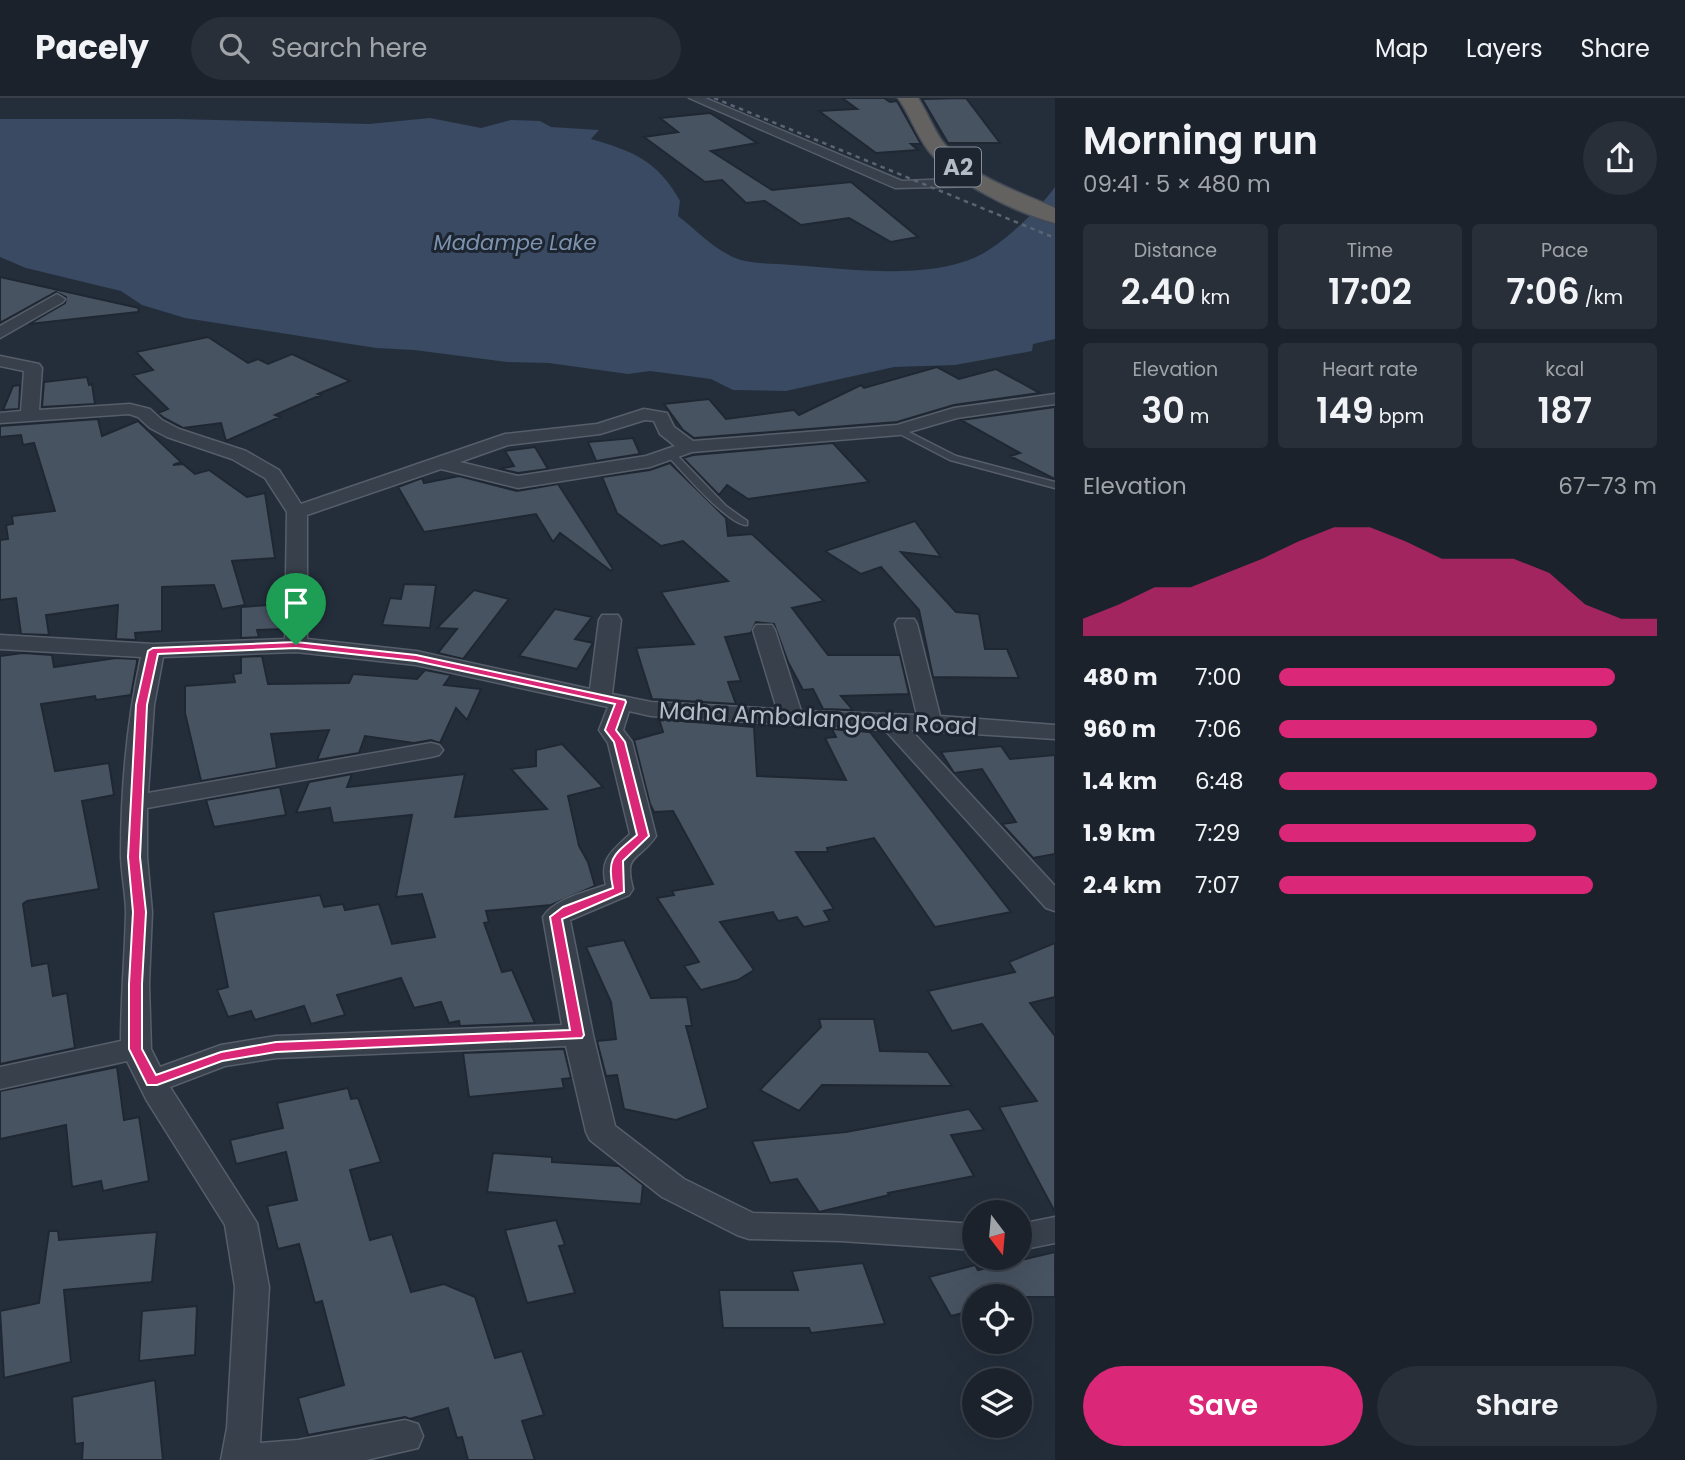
<!DOCTYPE html>
<html lang="en">
<head>
<meta charset="utf-8">
<style>
	body { margin:0; font-family:Poppins,sans-serif; background:#282f38; color:#f1f3f6; height:100vh; display:flex; flex-direction:column; font-size:26px; white-space:nowrap }
	* { box-sizing:border-box; margin:0 }
	p { font-size:23px; color:#a0a4a9 }
	.icon { flex:none; width:38px; height:38px; fill:none; stroke:currentColor; stroke-width:2; stroke-linecap:round; stroke-linejoin:round }
	.map { position:relative; flex:1; overflow:hidden }
	.details { display:flex; flex-direction:column; background:#1b222c; width:630px }
	.details>* { flex:none }
	.needle { width:46px; rotate:164deg }
	.controls { position:absolute; left:962px; top:1102px; display:grid; gap:14px }
	.controls a { display:grid; place-items:center; width:70px; height:70px; border-radius:50%; background:#1b222c; box-shadow:0 7px 28px #0002,0 0 0 2px #393f48; font-size:35px }
	.pin { position:absolute; display:grid; place-items:center; width:60px; height:60px; color:#fff; margin:-72px -30px; border-radius:50% 50% 50% 0; rotate:-45deg; box-shadow:0 0 7px #0007 }
	.pin .icon { rotate:45deg }
	.round { display:grid; place-items:center; flex:none; width:74px; height:74px; border-radius:37px; background:#282f38 }
	.overview { display:flex; align-items:center; justify-content:space-between; height:119px; padding:0 28px }
	h1 { font-size:38px; font-weight:600; line-height:52px }
	.stats { display:grid; grid-template-columns:repeat(3,1fr); gap:10px; height:119px; padding:7px 28px }
	.stats div { display:grid; align-content:center; border-radius:7px; background:#282f38; text-align:center }
	.stats b { font-size:35px; font-weight:600 }
	.stats small { font-size:19px; font-weight:400 }
	.stats p { font-size:19px }
	.chart { height:196px; padding:14px 28px }
	.chart p { display:flex; justify-content:space-between }
	.chart svg { width:100%; height:126px; margin-top:7px; fill:#db2777; opacity:.7 }
	.button { display:flex; gap:14px; margin-top:auto; padding:14px 28px }
	.button a { flex:1; height:80px; border-radius:42px; background:#db2777; color:#fff; font-size:28px; font-weight:600; line-height:80px; text-align:center }
	.button a+a { background:#282f38; color:#f1f3f6 }
	ul { padding:0 28px; list-style:none; font-size:23px }
	li { display:grid; grid-template-columns:112px 84px 1fr; align-items:center; height:52px }
	li i { height:18px; border-radius:9px; background:#db2777 }
	header { display:flex; align-items:center; gap:42px; box-sizing:border-box; height:98px; padding:0 35px; background:#1b222c; border-bottom:2px solid #393f48 }
	header strong { font-size:33px }
	nav { display:flex; gap:38px; margin-inline-start:auto; font-size:24px }
	.search { width:490px; height:63px; background:#282f38; display:flex; align-items:center; gap:18px; box-sizing:border-box; padding:0 24px; border-radius:38px; color:#a0a4a9; font-size:26px }
	main { display:flex; flex:1; min-height:0 }
	.map>svg:first-child { display:block }
	.water { fill:#394a62 }
	.building { fill:#485362; stroke:#1f2733; stroke-width:2 }
	.lines { fill:none; stroke-linecap:round; stroke-linejoin:round }
	.service-casing { stroke:#565e6a; stroke-width:3 }
	.minor-casing { stroke:#565e6a; stroke-width:3 }
	.trunk-casing { stroke:#434b57; stroke-width:3 }
	.service { fill:#38404c; fill-rule:evenodd }
	.minor { fill:#38404c; fill-rule:evenodd }
	.trunk { fill:#646260; fill-rule:evenodd }
	.rail { stroke:#5a6473; stroke-width:2.5; stroke-dasharray:4.5 4.5; stroke-linecap:butt }
	.route { fill:#db2777; stroke:#fff; stroke-width:2; fill-rule:evenodd }
	.labels { text-anchor:middle; dominant-baseline:central; stroke-width:6; stroke-linejoin:round; paint-order:stroke }
	.far-water-label { font-size:21px; font-style:italic; fill:#7c92ae; stroke:#1d2531 }
	.shield { fill:#1d2531; stroke:#868e9a; stroke-width:2 }
	.shield-label { font-size:23px; font-weight:bold; fill:#b3bbc7 }
	.street-label { font-size:24px; fill:#b3bbc7; stroke:#1d2531 }
</style>
</head>
<body>
<header>
<strong>Pacely</strong>
<div class="search"><svg class="icon" aria-label="search" viewBox="0 0 24 24"><circle cx="10" cy="10" r="6"/><path d="M15 15l6 6"/></svg>Search here</div>
<nav><a>Map</a><a>Layers</a><a>Share</a></nav>
</header>
<main>
<div class="map">
<svg width="1055" height="1362" viewBox="0 0 1055 1362">
	<rect width="100%" height="100%" fill="#242e3b"/>
	<path class="water" d="M430,20l51,10 30,-8 29,1 11,6 48,3 -8,9c42,12 67,22 89,62l-2,15c17,13 33,30 51,39 17,10 44,8 63,10 54,4 134,15 184,-8 25,-11 63,-48 79,-70v152l-22,5 -1,7 -77,14 -61,2 -108,24 -53,-1 -22,-11 -61,-8 -22,3 -79,-11 -42,-1 -93,-12 -38,-2 -191,-30 -43,-13 -21,-14 -95,-23 -26,-11v-138h177l192,5z"/>
	<path class="building" d="M842,0h42l6,4 7,-1 24,43h-10l7,6 -42,3 -57,-42 38,-2z
		M966,0l34,45h-52l-26,-44z
		M710,15l47,30 -46,8 61,39 79,-8 67,55 -27,5 -42,-24 -48,7 -36,-24 -19,2 -24,-23 -17,2 -61,-45 34,-5 -18,-14z
		M0,179l139,31 -1,4 -109,12 36,-21 1,-6 -10,-5 -56,31z
		M208,239l40,26 10,-4 10,5 24,-10 58,27 -32,13 3,1 -46,20 5,2 -54,24 -5,-18 -38,5 -19,-10 -6,-5 10,-4 -35,-34 20,-5 -17,-18z
		M937,269l22,12 37,-10 44,24 -86,12 -57,17 -203,16 -11,-8 -19,-26 45,-5 17,20 68,-9 5,5 62,-30 3,3z
		M87,279l2,8 3,-1 3,20 -53,3 2,-25z
		M20,287l-1,24 -16,1 10,-24z
		M1055,309v72l-45,-23 10,-3 -59,-33z
		M98,321l4,17 36,-15 43,41 -8,3 10,-1 12,10 14,-4 38,27 18,-4 10,65 -43,3 13,44 -23,4 -8,-24 -52,2v44l-27,2 1,7 -20,-1 2,-34 -72,10 3,20 -28,-1 -5,-36 -16,2v-60l8,-1 -2,-14 7,-1 -1,-8 43,-5 -21,-68 -11,2 -2,-10 -21,2v-11z
		M633,340l7,16 -44,7 -8,-19z
		M833,345l36,39 -121,17 -21,-14 -8,10 -36,-37 10,-3z
		M535,349l13,22 -30,4 -19,-4 15,-3 -9,-15z
		M670,365l56,55 2,18 24,-2 72,67 -32,7 36,47h72l9,39 -68,2 12,14 -30,-1 -10,-20 -10,1 -15,-28 -14,-38 -18,-2 -5,11 -26,4 16,44 -13,1 8,22 -84,-5 -16,-51 58,-4 -33,-52 67,-11 -45,-40 -22,5 -44,-33 -15,-36 48,-7z
		M459,378l58,15 41,-7 55,85 -2,2 -51,-38 -7,9 -17,-28 -112,18 -26,-45 24,-9 2,5z
		M915,423l26,36 -40,-5 55,60 23,2 6,35h22l12,29 -86,-1 -14,-67 -38,-43 -20,7 -36,-23z
		M404,486l32,1 -6,43 -48,-3 8,-27 11,1z
		M474,492l35,9 -46,60 -25,-6 19,-24 -20,-1z
		M282,506l1,25 -26,1 2,7 -18,1v-31z
		M555,511l37,8 -17,22 18,4 -16,26 -58,-13z
		M23,555l29,2 2,12 62,-9 21,1v3l-6,33 -35,5 -1,-4 -54,8 14,67 54,-8 5,32 -32,6 17,88 -72,12 -4,3 9,62 16,-3 5,33 14,-3 8,55 -75,16v-408z
		M262,558l6,28 81,-1 4,-9 64,5 8,-9 26,5 -7,10 37,4 -14,31 -11,-12 -16,35 -9,-3 -17,3 -49,-7 -6,17 -42,7 12,-30 -58,4 6,34 -76,13 -16,-68v-27l50,-4 -2,-8 8,-1v-16z
		M659,621l95,8 3,49 89,4 -21,-42 11,-1 -4,-8 38,3 141,180 -76,15 -61,-89 -47,10 1,4h-32l38,57 -10,2 6,10 -26,6 -7,-10 -19,4 -5,-9 -53,10 34,48 -16,10 -37,10 -17,-24 15,-4 -42,-64 17,-3 -2,-4 41,-7 -40,-73 -19,1 -4,-8 -16,-64 29,-8z
		M562,646l41,43 -35,9 11,50 9,16 7,24 -44,19 -65,6 3,11 -5,1 18,49 10,-2 23,53 -75,3 -1,-5 -10,2 -8,-21 -27,6 -13,-30 -64,17 8,20 -34,9 -7,-18 -49,14 -4,-9 -23,6 -11,-27 11,-3 -15,-75 107,-17 4,12 19,-3 2,6 34,-6 13,40 43,-7 -13,-43 -26,3 16,-82 -79,8 -3,-15 -34,5 13,-31 43,-8 -5,13 118,-13 -10,43 92,-8 -36,-40 25,-3v-16z
		M1001,648l9,13 45,-4v99l-22,4 -31,-34 14,-2 -34,-53 -28,4 -13,-21z
		M280,689l6,28 -72,12 -8,-27z
		M624,842l27,58 36,-1 5,29h-6l22,82 -32,12 -52,-11 -7,-34 -11,1 -9,-35 19,-2 -5,-37 -25,-55z
		M1055,845v54l-25,6 25,33v176l-56,-105 38,-6 -55,-77 -30,7 -24,-40 87,-19 -6,-10z
		M819,921h55l6,32 48,1 24,34 -130,-1 -23,26 -39,-21 61,-63z
		M564,951l7,29 -9,1 2,9 -95,9 -6,-44z
		M117,969l7,53 15,-3 10,64 -46,10 -2,-10 -29,6 -6,-62 -66,14v-48z
		M348,990l3,11 7,-1 23,64 -31,8 20,70 22,-6 19,58 33,-8 31,13 20,61 27,-7 22,64 -22,6 13,39h-67l-6,-23 -5,1 -9,-30 -38,11 -5,-2 -97,18 -10,-37 46,-13 -22,-84 -7,2 -16,-59 -21,5 -11,-43 30,-6 -11,-48 -50,12 -6,-24 53,-12 -6,-25z
		M969,1011l15,21 -33,5 23,41 -86,17 1,2 -70,17 -22,-33 -27,4 -18,-42 94,-9z
		M493,1055l59,4v5l67,4 24,19 -2,19 -154,-12z
		M556,1122l9,25 -6,1 16,47 -48,10 -22,-73z
		M49,1133h9l1,9 98,-8 -5,50 -88,8 7,72 -67,16 -4,-67 39,-8z
		M1055,1154v45h-80v13l-24,6 -22,-39 46,-12 3,5z
		M863,1165l22,61 -74,9 -2,-5h-86l-4,-38h79l-6,-19z
		M197,1208l-2,49 -56,6 3,-50z
		M155,1282l8,80h-81l1,-17 -8,1 -3,-47z"/>
	<g class="lines">
		<g class="service-casing">
			<path id="service" d="M899,329l57,29 99,26v6l-105,-28 -54,-28v-4z
				M670,352l3,1 53,55 21,15v4c-18,1 -66,-55 -80,-70v-4z"/>
		</g>
		<g class="minor-casing">
			<path id="minor" d="M689,0h16l197,83 78,-3 7,4 -7,4 -85,2z
				M57,196l8,5 -2,3 -63,36v-12z
				M0,258l39,8 3,4 -3,42 91,-6 20,5 12,11 17,9 67,22 33,19 22,34 204,-70 92,-10 47,-15 23,4 7,14 19,14 204,-16 57,-17 101,-14v10l-98,14 -58,17 -207,17 -42,15 -132,21 -77,-19 -134,46v124l109,12 174,38 9,-69 3,-5h16l3,5 -9,74 39,8 126,7 -24,-79 3,-5h16l3,5 26,81 116,4 -22,-91 3,-5h16l3,5 23,92 115,9v14l-144,-9 144,156v25l-9,-3 -161,-178 -234,-14 -22,-5 -6,19 9,12 24,94c-17,26 -33,16 -23,53l-4,6 -59,25 23,115 22,91 69,53 69,34 88,2 134,9v26l-134,-9 -92,-2 -12,-4 -75,-38 -72,-57 -4,-8 -20,-86 -290,12 -51,8 -55,21 87,136 12,64 -9,156 38,-3 107,-20 13,4 5,12 -5,12 -52,12h-145l6,-32 8,-141 -10,-62 -78,-124 -20,-40 -127,28v-22l121,-26c0,-43 4,-86 5,-128 0,-20 -5,-40 -5,-59 0,-66 6,-133 20,-197l-141,-8v-14l153,9 132,-5 2,-127 -22,-34 -33,-19 -65,-22 -17,-9 -12,-11 -9,-3 -129,9v-10l21,-2 3,-40 -24,-5zM645,322l9,1 6,13 15,12 -29,10 -128,20 -58,-14 48,-17 92,-11zM296,554l120,13 192,42 -9,23 9,13 22,91c-18,17 -31,25 -24,51 -20,7 -52,14 -63,32l19,108 -286,11 -55,9 -61,22 -9,-18 -2,-65 3,-72 -5,-55v-49l284,-51 8,-2 4,-5 -4,-5 -8,-2 -283,50 6,-88 9,-48z
				M1055,1119v26l-35,7v-26z"/>
		</g>
		<g class="trunk-casing">
			<path id="trunk" d="M898,0h20c9,14 15,30 24,43 27,36 74,49 113,67v15c-39,-10 -102,-41 -127,-73 -12,-16 -18,-35 -30,-52z"/>
		</g>
		<use href="#service" class="service"/>
		<use href="#minor" class="minor"/>
		<use href="#trunk" class="trunk"/>
		<path class="rail" d="M714,0l341,140"/>
	</g>
	<path class="route" d="M296,544l120,13 209,45 1,2 -10,28 9,12 24,94 -26,25 1,31 -62,27 22,116 -2,3 -306,14 -54,9 -65,24h-10l-18,-36v-65l4,-72 -5,-55 8,-152 12,-54 5,-3zM296,550l120,13 199,43 -10,26 9,12 23,93c-22,19 -31,22 -24,53l-50,19 -13,10 20,113 -294,12 -55,10 -65,23 -14,-26v-65l4,-72 -6,-55 7,-152 11,-51z"/>
	<g class="labels">
		<g class="far-water-label">
			<text x="515" y="144">Madampe Lake</text>
		</g>
		<rect class="shield" x="935" y="49.5" width="46" height="39" rx="5"/>
		<g class="shield-label">
			<text x="958" y="69">A2</text>
		</g>
		<g class="street-label">
			<text transform="translate(818 620) rotate(3)">Maha Ambalangoda Road</text>
		</g>
	</g>
</svg>
<div class="controls">
<a><svg class="needle" viewBox="-14 -14 28 28"><path d="M0-13l5 13h-10z" fill="#e53935"/><path d="M0 13l5-13h-10z" fill="#a0a4a9"/></svg></a>
<a><svg class="icon" aria-label="locate" viewBox="0 0 24 24"><circle cx="12" cy="12" r="6"/><path d="M12 2v4M12 18v4M2 12h4M18 12h4"/></svg></a>
<a><svg class="icon" aria-label="layers" viewBox="0 0 24 24"><path d="M12 4l9 5-9 5-9-5zM3 14l9 5 9-5"/></svg></a>
</div>
<div class="pin" style="left:296px;top:547px;background:#1e9e55"><svg class="icon" aria-label="arrive" viewBox="0 0 24 24"><path d="M6 21V4h12l-3 4 3 4H6"/></svg></div>
</div>
<section class="details">
<div class="overview"><div><h1>Morning run</h1><p>09:41 · 5 × 480 m</p></div><a class="round"><svg class="icon" aria-label="share" viewBox="0 0 24 24"><path d="M12 15V3M7 8l5-5 5 5M5 13v7h14v-7"/></svg></a></div>
<div class="stats">
<div><p>Distance</p><b>2.40<small> km</small></b></div>
<div><p>Time</p><b>17:02</b></div>
<div><p>Pace</p><b>7:06<small> /km</small></b></div>
</div>
<div class="stats">
<div><p>Elevation</p><b>30<small> m</small></b></div>
<div><p>Heart rate</p><b>149<small> bpm</small></b></div>
<div><p>kcal</p><b>187</b></div>
</div>
<div class="chart"><p><span>Elevation</span>67–73 m</p>
<svg viewBox="0 0 160 44" preserveAspectRatio="none"><path d="M0 44V38L10 33L20 27L30 27L40 22L50 17L60 11L70 6L80 6L90 11L100 17L110 17L120 17L130 22L140 33L150 38L160 38V44z"/></svg>
</div>
<ul>
<li><b>480 m</b>7:00<i style="width:89%"></i></li>
<li><b>960 m</b>7:06<i style="width:84%"></i></li>
<li><b>1.4 km</b>6:48<i style="width:100%"></i></li>
<li><b>1.9 km</b>7:29<i style="width:68%"></i></li>
<li><b>2.4 km</b>7:07<i style="width:83%"></i></li>
</ul>
<div class="button"><a>Save</a><a>Share</a></div>
</section>
</main>
</body>
</html>
